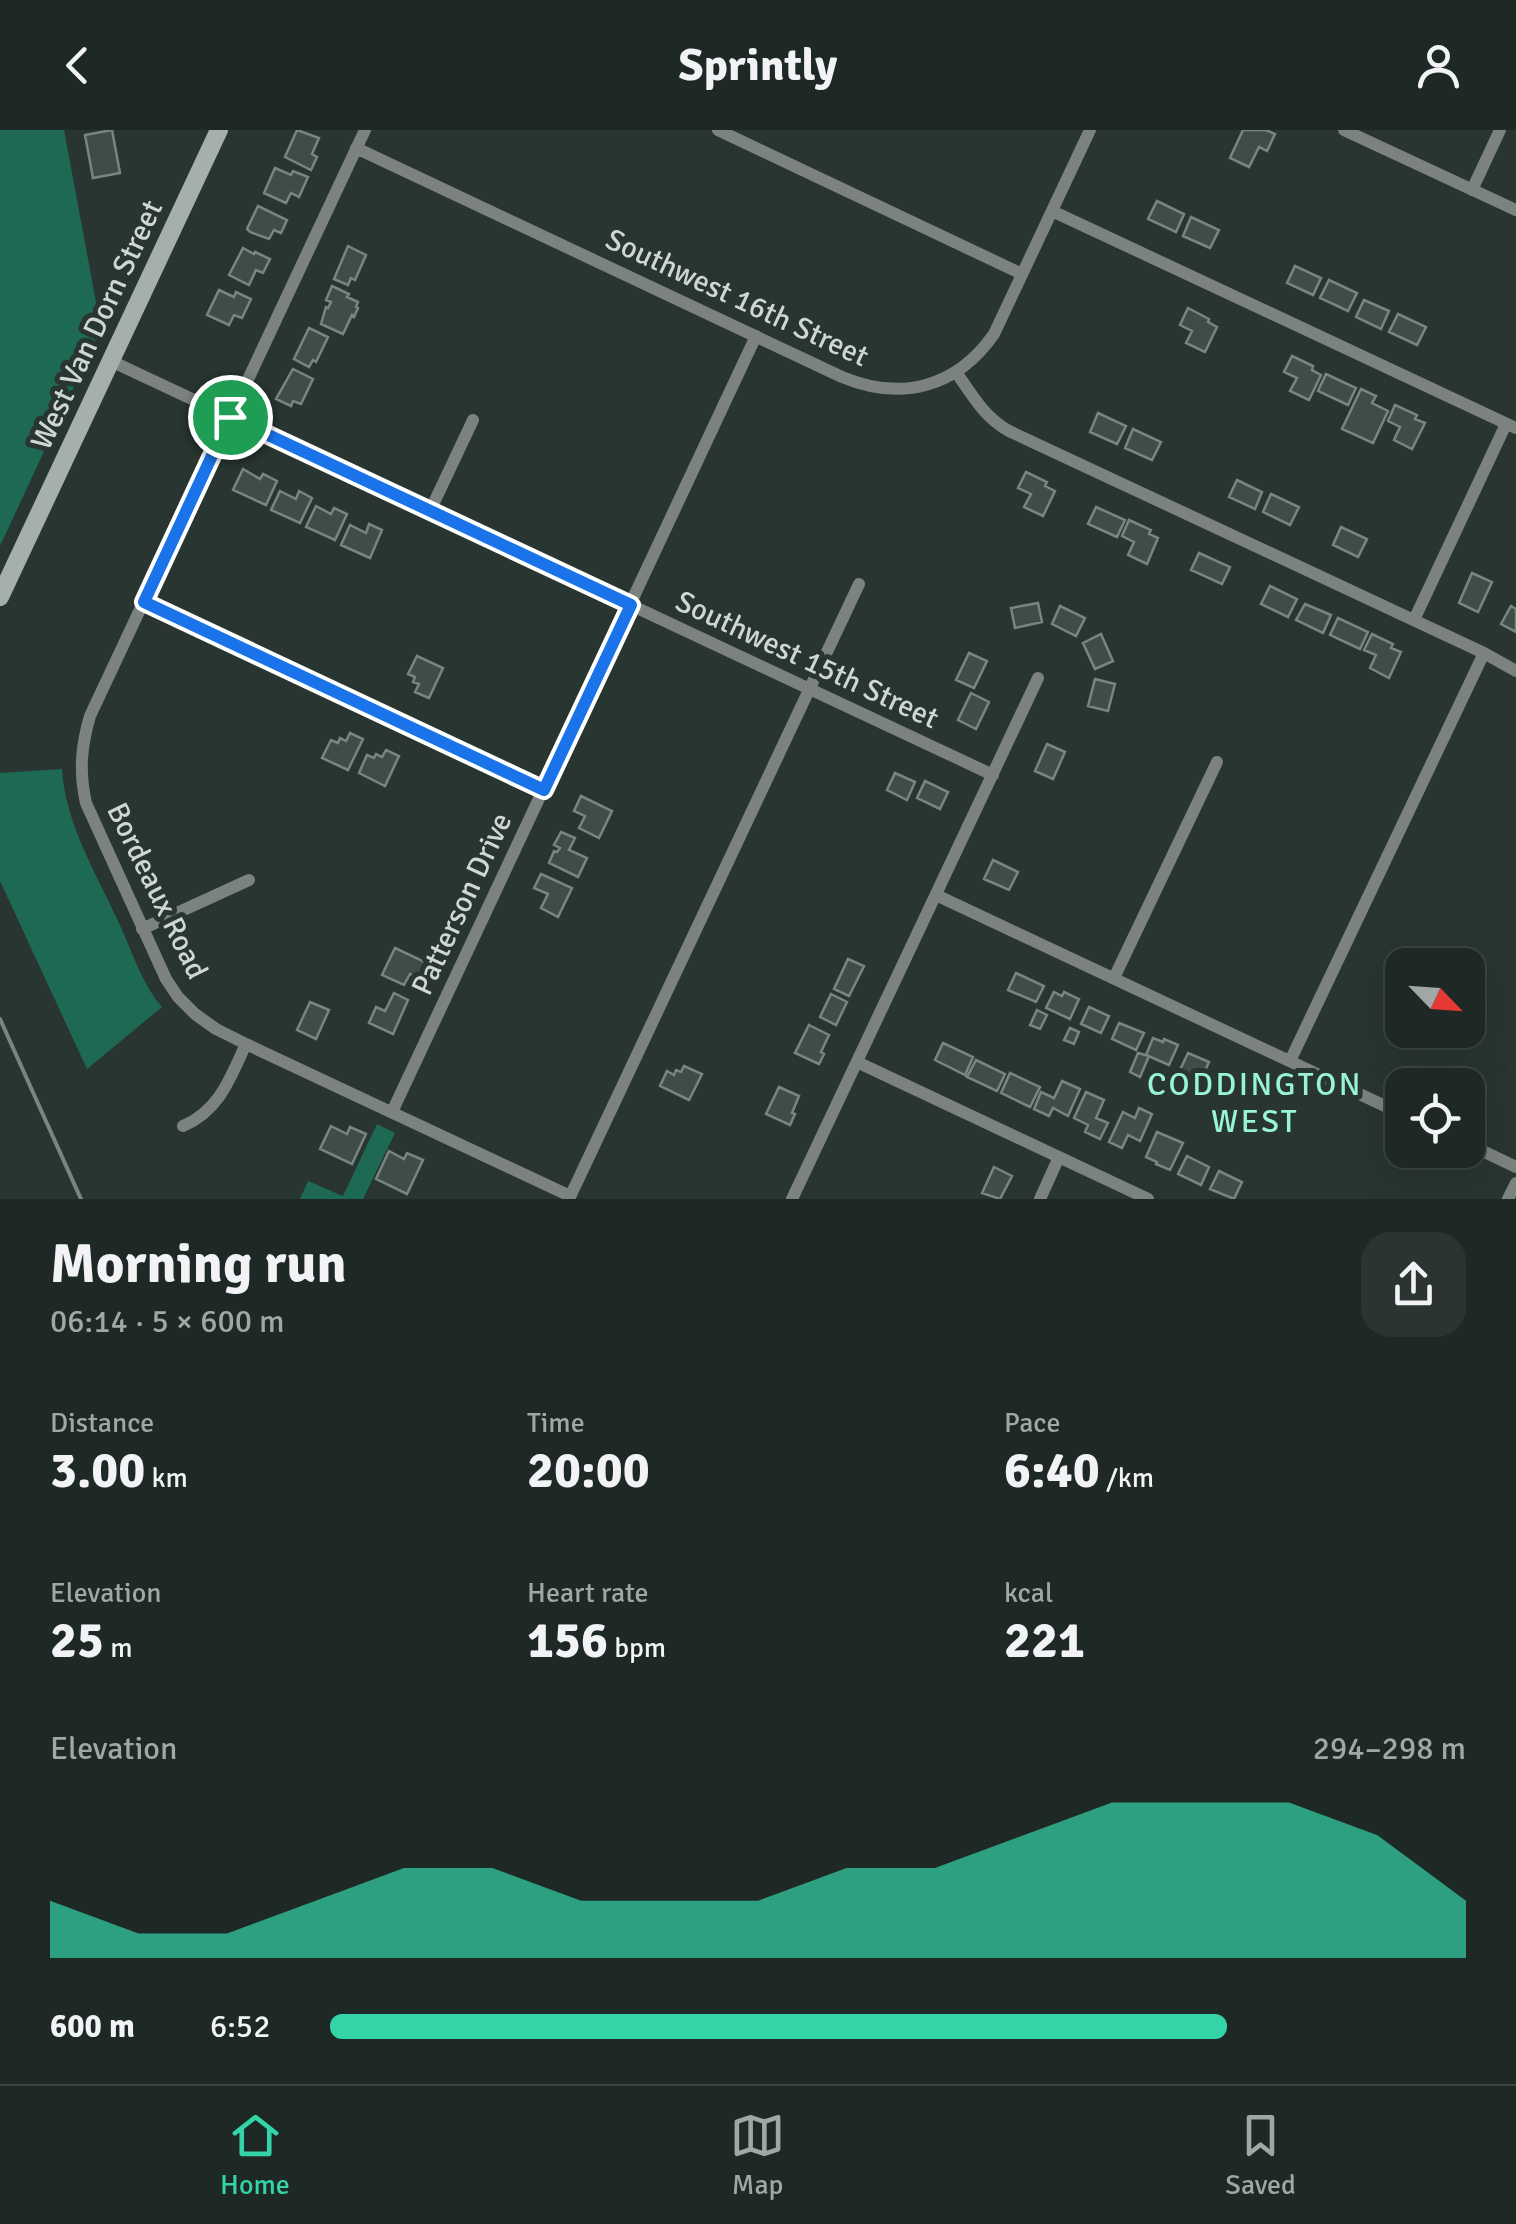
<!DOCTYPE html>
<html lang="en">
<head>
<meta charset="utf-8">
<style>
	body { margin:0; font-family:Signika,sans-serif; background:#2b3431; color:#f1f3f6; height:100vh; display:flex; flex-direction:column; font-size:38px; white-space:nowrap }
	* { box-sizing:border-box; margin:0 }
	p { font-size:32px; color:#a1a6a6 }
	.icon { flex:none; width:55px; height:55px; fill:none; stroke:currentColor; stroke-width:2; stroke-linecap:round; stroke-linejoin:round }
	.map { position:relative; height:1069px; overflow:hidden }
	.drawer { display:flex; flex-direction:column; background:#1e2824; flex:1 }
	.drawer>* { flex:none }
	.needle { width:65px; rotate:115deg }
	.controls { position:absolute; left:1385px; top:818px; display:grid; gap:20px }
	.controls a { display:grid; place-items:center; width:100px; height:100px; border-radius:20px; background:#1e2824; box-shadow:0 10px 40px #0002,0 0 0 2px #3c4441; font-size:50px }
	.pin { position:absolute; display:grid; place-items:center; width:85px; height:85px; color:#fff; margin:-42px; border:5px solid #fff; border-radius:50%; box-shadow:0 2px 10px #0007 }
	.round { display:grid; place-items:center; flex:none; width:105px; height:105px; border-radius:30px; background:#2b3431 }
	.overview { display:flex; align-items:center; justify-content:space-between; height:170px; padding:0 50px }
	h1 { font-size:55px; font-weight:700; line-height:75px }
	.figures { display:grid; grid-template-columns:repeat(3,1fr); gap:15px; height:170px; padding:10px 50px }
	.figures div { display:grid; align-content:center }
	.figures b { font-size:50px; font-weight:700 }
	.figures small { font-size:28px; font-weight:400 }
	.figures p { font-size:28px }
	.chart { height:280px; padding:20px 50px }
	.chart p { display:flex; justify-content:space-between }
	.chart svg { width:100%; height:180px; margin-top:10px; fill:#33d4a8; opacity:.7 }
	ul { padding:0 50px; list-style:none; font-size:32px }
	li { display:grid; grid-template-columns:160px 120px 1fr; align-items:center; height:75px }
	li i { height:25px; border-radius:12px; background:#33d4a8 }
	header { display:flex; justify-content:space-between; align-items:center; height:130px; padding:0 50px; background:#1e2824; font-size:45px; font-weight:700 }
	.tab-bar { display:flex; justify-content:space-around; align-items:center; height:140px; border-top:2px solid #3c4441; background:#1e2824; font-size:28px; color:#a1a6a6 }
	.tab-bar a { display:grid; justify-items:center; gap:5px }
	.tab-bar .selected { color:#33d4a8 }
	.map>svg:first-child { display:block }
	.green { fill:#1d6953 }
	.building { fill:#3f4c47; stroke:#778680; stroke-width:2.5 }
	.lines { fill:none; stroke-linecap:round; stroke-linejoin:round }
	.street { stroke:#7b827f; stroke-width:12 }
	.secondary { stroke:#a5afab; stroke-width:18 }
	.rail { stroke:#7a8480; stroke-width:4 }
	.route-casing { stroke:#fff; stroke-width:20 }
	.route { stroke:#1a73e8; stroke-width:12 }
	.labels { text-anchor:middle; dominant-baseline:central; stroke-width:10; stroke-linejoin:round; paint-order:stroke }
	.street-label { font-size:30px; fill:#cfd7d4; stroke:#283530 }
	.neighbourhood-label { font-size:32px; letter-spacing:2.5px; fill:#98f4d3; stroke:#283530 }
</style>
</head>
<body>
<header><svg class="icon" aria-label="back" viewBox="0 0 24 24"><path d="M15 5l-7 7 7 7"/></svg>Sprintly<svg class="icon" aria-label="person" viewBox="0 0 24 24"><circle cx="12" cy="8" r="4"/><path d="M4 21q1-7 8-7t8 7"/></svg></header>
<div class="map">
<svg width="1516" height="1069" viewBox="0 0 1516 1069">
	<rect width="100%" height="100%" fill="#283530"/>
	<path class="green" d="M0,0h64l37,199 -101,217z
		M62,639c3,54 35,106 57,154 13,28 23,61 43,84l-75,62 -87,-188v-108z
		M377,994l18,9 -32,66h-63l8,-18 35,15z"/>
	<path class="building" d="M112,0l8,43 -27,5 -8,-43z
		M297,0l22,8 -7,16 5,3 -6,13 -26,-13z
		M1243,0h23l9,4 -8,17 -8,-4 -10,20 -19,-9z
		M275,38l16,7 2,-4 15,6 -9,20 -8,-4 -5,10 -22,-10z
		M1157,71l27,13 -8,18 -28,-13z
		M258,76l29,14 -6,13 -7,-3 -5,9 -19,-7 -3,-3z
		M1191,87l28,13 -9,18 -27,-12z
		M348,116l18,9 -11,25 -4,-2 -3,7 -14,-6z
		M243,118l11,6 1,-2 15,7 -7,14 -7,-3 -7,15 -20,-10z
		M1295,136l26,12 -8,17 -26,-12z
		M1329,150l28,13 -9,18 -28,-13z
		M332,156l17,8 -2,3 11,5 -2,5 2,1 -4,9 -2,-2 -9,19 -22,-10 5,-17 2,1 3,-6 -5,-2z
		M219,160l15,7 2,-5 15,7 -9,19 -8,-3 -5,10 -22,-10z
		M1364,170l25,11 -8,18 -25,-12z
		M1188,178l21,11 -1,3 9,5 -12,25 -19,-9 6,-12 -12,-6z
		M1398,184l28,13 -9,18 -28,-13z
		M309,198l19,9 -12,25 -3,-2 -4,7 -15,-8z
		M1292,226l21,10 -1,4 9,5 -12,25 -19,-9 7,-13 -13,-6z
		M293,239l20,10 -12,25 -8,-3 -2,5 -15,-7z
		M1326,244l30,14 -8,17 -30,-14z
		M1361,259l15,7 -4,7 16,8 -15,32 -31,-14z
		M1395,275l22,10 -2,4 10,4 -13,26 -18,-9 6,-13 -12,-6z
		M1098,283l28,13 -9,18 -27,-12z
		M1133,299l28,13 -9,18 -27,-12z
		M243,339l17,10 3,-5 14,7 -11,24 -33,-15z
		M1026,342l21,10 -2,4 10,5 -12,25 -19,-9 7,-13 -13,-6z
		M1237,350l25,12 -7,17 -26,-12z
		M280,361l16,8 3,-8 13,7 -12,25 -29,-13z
		M1271,364l28,13 -9,18 -27,-13z
		M316,376l15,8 3,-6 13,6 -12,26 -29,-13z
		M1096,377l29,13 -8,17 -29,-13z
		M1129,390l22,10 -2,4 9,4 -11,26 -19,-9 6,-13 -12,-6z
		M369,394l13,6 -12,28 -29,-13 9,-20 16,8z
		M1341,397l26,12 -9,18 -25,-12z
		M1199,423l31,14 -8,17 -31,-14z
		M1472,443l20,9 -14,30 -19,-9z
		M1270,456l27,13 -9,18 -27,-13z
		M1038,473l4,19 -27,6 -4,-20z
		M1305,474l26,11 -8,18 -27,-13z
		M1060,476l25,12 -9,18 -24,-12z
		M1511,476l5,3v23l-15,-8z
		M1338,488l30,14 -8,17 -30,-14z
		M1101,504l12,27 -18,8 -12,-26z
		M1372,504l21,10 -2,4 10,4 -12,26 -19,-10 6,-13 -12,-5z
		M969,523l18,8 -13,27 -18,-8z
		M417,526l26,12 -14,30 -14,-6 4,-8 -6,-2 2,-5 -7,-3z
		M1095,549l20,5 -7,27 -20,-5z
		M971,563l18,9 -13,27 -18,-9z
		M350,603l13,6 -15,31 -26,-12 9,-18 7,3 2,-5 6,3z
		M1047,614l18,8 -12,27 -18,-8z
		M386,620l13,6 -14,30 -26,-13 8,-18 7,3 2,-4 6,3z
		M895,643l20,9 -8,18 -20,-10z
		M925,651l23,11 -8,17 -23,-11z
		M581,666l31,15 -13,27 -20,-10 6,-12 -11,-5z
		M561,702l14,6 -6,12 18,8 -9,19 -29,-14 5,-12 3,1 3,-4 -6,-3z
		M993,730l25,12 -9,18 -25,-11z
		M541,744l31,14 -14,29 -17,-9 7,-14 -14,-6z
		M395,818l32,15 -8,16 -9,-5 -6,11 -22,-10z
		M848,829l16,7 -15,30 -15,-7z
		M1016,843l28,13 -8,16 -28,-12z
		M1054,862l8,4 2,-4 15,7 -9,20 -24,-11z
		M394,863l14,7 -15,34 -24,-11 7,-16 9,4z
		M831,864l16,8 -11,23 -16,-8z
		M310,872l19,8 -13,29 -19,-9z
		M1089,877l20,9 -8,17 -20,-9z
		M1037,880l10,5 -7,14 -10,-4z
		M1119,893l25,10 -8,17 -24,-11z
		M809,895l20,10 -8,17 3,2 -5,10 -24,-11z
		M1070,898l9,4 -5,12 -10,-4z
		M1153,908l10,4 1,-3 14,6 -9,20 -23,-10z
		M943,913l30,14 -8,18 -30,-15z
		M1138,923l11,3 -9,21 -10,-5z
		M1188,923l21,9 -8,18 -21,-10z
		M976,930l29,14 -8,17 -30,-14z
		M684,936l18,8 -13,26 -29,-14 7,-15 7,4 2,-5 5,2z
		M1010,943l30,14 -10,20 -29,-14z
		M1062,951l18,8 -12,27 -15,-8 -4,8 -15,-7 7,-17 13,6z
		M779,957l20,9 -7,17 3,1 -5,11 -24,-11z
		M1086,962l18,8 -8,18 12,5 -8,16 -15,-7 3,-7 -14,-7z
		M1139,978l13,6 -12,27 -12,-6 -6,13 -13,-6 14,-30 12,6z
		M331,996l16,8 3,-7 16,7 -14,30 -32,-15z
		M1157,1002l26,11 -13,27 -14,-6 1,-2 -11,-5z
		M389,1021l15,8 3,-6 16,7 -16,34 -31,-15z
		M1187,1026l22,11 -8,18 -23,-11z
		M994,1037l18,9 -12,23 -18,-6z
		M1219,1041l23,11 -8,17 -24,-10z"/>
	<g class="lines">
		<path class="street" d="M365,0l-275,586c-9,31 -11,56 -4,87l80,176 12,18 17,17 21,15 30,15 324,152
			M718,0l304,144
			M1344,0l172,80
			M356,18l486,229c60,25 115,10 152,-43l96,-204
			M1472,60l28,-60
			M1052,81l464,217
			M111,231l882,414
			M956,242c16,23 28,45 53,59l475,222 32,18
			M430,381l43,-91
			M143,472l400,188
			M1414,490l92,-196
			M936,765l466,219
			M142,799l107,-49
			M1114,848l103,-216
			M1290,931l194,-408
			M857,932l291,137
			M392,982l364,-776
			M183,996c37,-16 47,-48 63,-82
			M1468,1014l48,23
			M569,1069l290,-615
			M792,1069l246,-521
			M1040,1069l19,-42
			M1508,1069l8,-16"/>
		<path class="secondary" d="M0,467l219,-467"/>
		<path class="rail" d="M0,889l81,180"/>
	</g>
	<g class="lines">
		<g class="route-casing">
			<path id="route" d="M230,287l401,188 -87,185 -400,-188z"/>
		</g>
		<use href="#route" class="route"/>
	</g>
	<g class="labels">
		<g class="street-label">
			<text transform="translate(737 168) rotate(25)">Southwest 16th Street</text>
			<text transform="translate(97 195) rotate(-65)">West Van Dorn Street</text>
			<text transform="translate(807 530) rotate(25)">Southwest 15th Street</text>
			<text transform="translate(157 761) rotate(64)">Bordeaux Road</text>
			<text transform="translate(462 774) rotate(-65)">Patterson Drive</text>
		</g>
		<g class="neighbourhood-label">
			<text x="1255" y="954">CODDINGTON<tspan x="1255" dy="37">WEST</tspan></text>
		</g>
	</g>
</svg>
<div class="controls">
<a><svg class="needle" viewBox="-14 -14 28 28"><path d="M0-13l5 13h-10z" fill="#e53935"/><path d="M0 13l5-13h-10z" fill="#a1a6a6"/></svg></a>
<a><svg class="icon" aria-label="locate" viewBox="0 0 24 24"><circle cx="12" cy="12" r="6"/><path d="M12 2v4M12 18v4M2 12h4M18 12h4"/></svg></a>
</div>
<div class="pin" style="left:230px;top:287px;background:#1e9e55"><svg class="icon" aria-label="arrive" viewBox="0 0 24 24"><path d="M6 21V4h12l-3 4 3 4H6"/></svg></div>
</div>
<section class="drawer">
<div class="overview"><div><h1>Morning run</h1><p>06:14 · 5 × 600 m</p></div><a class="round"><svg class="icon" aria-label="share" viewBox="0 0 24 24"><path d="M12 15V3M7 8l5-5 5 5M5 13v7h14v-7"/></svg></a></div>
<div class="figures">
<div><p>Distance</p><b>3.00<small> km</small></b></div>
<div><p>Time</p><b>20:00</b></div>
<div><p>Pace</p><b>6:40<small> /km</small></b></div>
</div>
<div class="figures">
<div><p>Elevation</p><b>25<small> m</small></b></div>
<div><p>Heart rate</p><b>156<small> bpm</small></b></div>
<div><p>kcal</p><b>221</b></div>
</div>
<div class="chart"><p><span>Elevation</span>294–298 m</p>
<svg viewBox="0 0 160 44" preserveAspectRatio="none"><path d="M0 44V30L10 38L20 38L30 30L40 22L50 22L60 30L70 30L80 30L90 22L100 22L110 14L120 6L130 6L140 6L150 14L160 30V44z"/></svg>
</div>
<ul>
<li><b>600 m</b>6:52<i style="width:79%"></i></li>
</ul>
</section>
<nav class="tab-bar">
<a class="selected"><svg class="icon" aria-label="home" viewBox="0 0 24 24"><path d="M3 11l9-7 9 7M6 9v11h12V9"/></svg>Home</a>
<a><svg class="icon" aria-label="map" viewBox="0 0 24 24"><path d="M3 6l6-2 6 2 6-2v14l-6 2-6-2-6 2zM9 4v14M15 6v14"/></svg>Map</a>
<a><svg class="icon" aria-label="saved" viewBox="0 0 24 24"><path d="M7 4h10v16l-5-4-5 4z"/></svg>Saved</a>
</nav>
</body>
</html>
